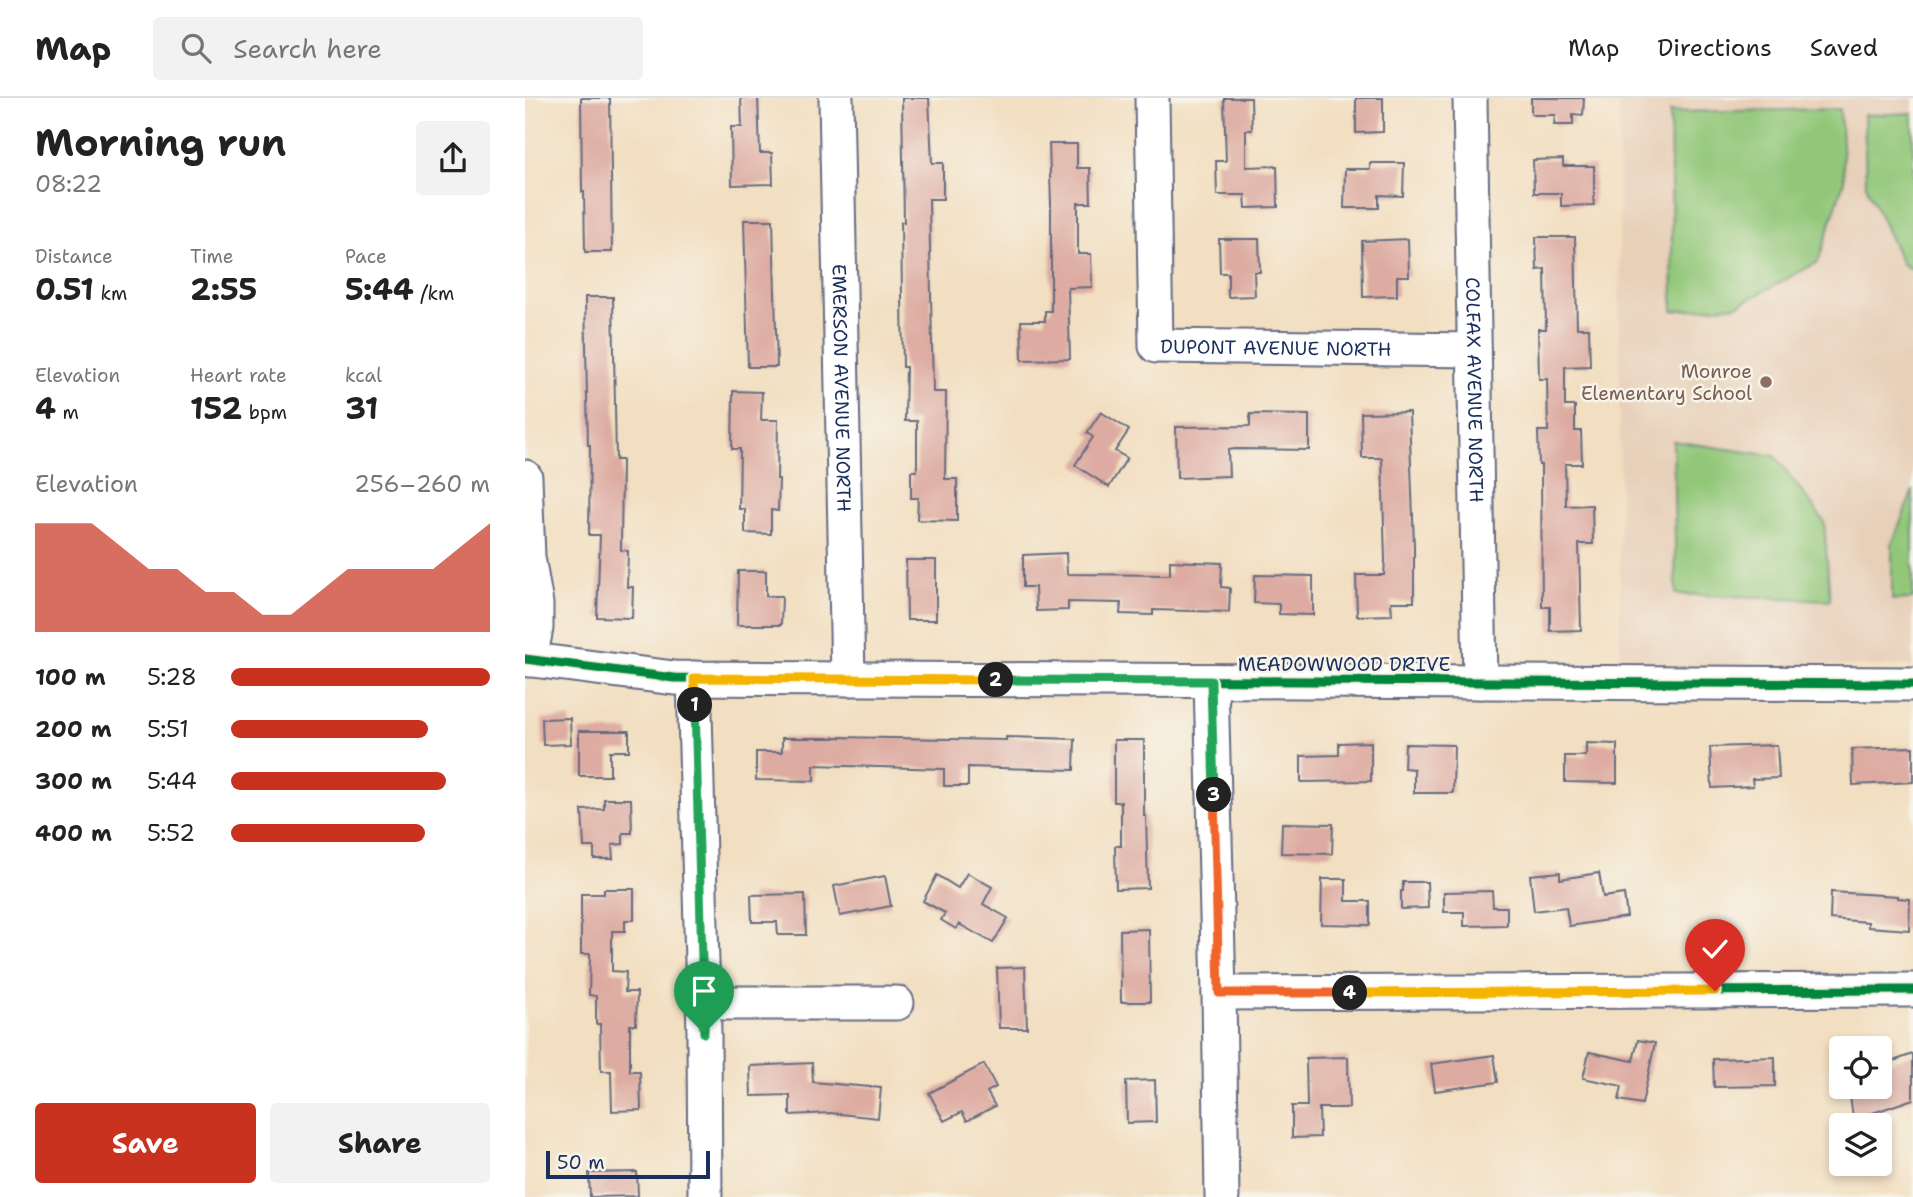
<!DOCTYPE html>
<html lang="en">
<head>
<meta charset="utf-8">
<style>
	body { margin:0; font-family:"Shantell Sans",sans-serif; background:#f2f2f2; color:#222; height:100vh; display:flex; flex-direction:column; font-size:26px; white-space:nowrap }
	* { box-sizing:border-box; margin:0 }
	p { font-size:23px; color:#767676 }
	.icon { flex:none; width:38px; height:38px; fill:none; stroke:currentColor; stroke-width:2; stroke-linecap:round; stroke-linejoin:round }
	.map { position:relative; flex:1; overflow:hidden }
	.panel { display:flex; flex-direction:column; background:#fff; width:525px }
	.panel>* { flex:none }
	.buttons { position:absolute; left:1304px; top:938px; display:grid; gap:14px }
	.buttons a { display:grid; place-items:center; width:63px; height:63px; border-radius:7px; background:#fff; box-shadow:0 4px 10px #0003; font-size:35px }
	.scale { position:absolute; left:21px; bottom:18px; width:164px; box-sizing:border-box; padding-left:7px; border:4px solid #1b2f5e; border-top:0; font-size:19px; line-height:24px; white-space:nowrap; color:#1b2f5e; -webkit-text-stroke:5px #f7f3e8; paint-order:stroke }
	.pin { position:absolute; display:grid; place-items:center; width:60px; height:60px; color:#fff; margin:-72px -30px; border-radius:50% 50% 50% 0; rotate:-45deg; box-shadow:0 0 7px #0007 }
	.pin .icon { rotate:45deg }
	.km { position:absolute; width:35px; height:35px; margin:-18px; border-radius:50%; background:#222; color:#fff; font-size:19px; line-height:35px; text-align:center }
	.round { display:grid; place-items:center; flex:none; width:74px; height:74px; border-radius:7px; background:#f2f2f2 }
	.overview { display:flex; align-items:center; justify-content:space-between; height:119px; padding:0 35px }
	h1 { font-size:38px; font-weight:700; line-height:52px }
	.metrics { display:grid; grid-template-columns:repeat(3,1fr); gap:10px; height:119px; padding:7px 35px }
	.metrics div { display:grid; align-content:center }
	.metrics b { font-size:30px; font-weight:700 }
	.metrics small { font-size:19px; font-weight:400 }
	.metrics p { font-size:19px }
	.chart { height:196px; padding:14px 35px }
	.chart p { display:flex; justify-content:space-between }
	.chart svg { width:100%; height:126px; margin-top:7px; fill:#c8321e; opacity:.7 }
	.cta { display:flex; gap:14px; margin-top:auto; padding:14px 35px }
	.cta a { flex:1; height:80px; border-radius:7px; background:#c8321e; color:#fff; font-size:28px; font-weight:700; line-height:80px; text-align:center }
	.cta a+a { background:#f2f2f2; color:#222 }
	ul { padding:0 35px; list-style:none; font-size:23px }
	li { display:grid; grid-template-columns:112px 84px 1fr; align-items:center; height:52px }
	li i { height:18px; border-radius:9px; background:#c8321e }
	header { display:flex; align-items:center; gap:42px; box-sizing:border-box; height:98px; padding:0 35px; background:#fff; border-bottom:2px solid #e0e0e0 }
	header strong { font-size:33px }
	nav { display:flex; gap:38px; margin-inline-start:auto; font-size:24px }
	.search { width:490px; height:63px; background:#f2f2f2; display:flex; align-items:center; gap:18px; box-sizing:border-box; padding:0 24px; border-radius:7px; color:#767676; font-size:26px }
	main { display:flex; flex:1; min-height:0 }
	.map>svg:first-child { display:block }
	.built { fill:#e7cfb8 }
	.green { fill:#92c779; stroke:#567b6c; stroke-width:2 }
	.building { fill:#ddaba1 }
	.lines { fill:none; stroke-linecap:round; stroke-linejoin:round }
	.minor-casing { stroke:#666c80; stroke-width:37 }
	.minor { stroke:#fff; stroke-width:33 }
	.cycleway-casing { stroke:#f7f3e8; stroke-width:13 }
	.cycleway { stroke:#00873e; stroke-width:9 }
	.split-1-casing { stroke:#fff; stroke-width:14 }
	.split-2-casing { stroke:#fff; stroke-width:14 }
	.split-3-casing { stroke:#fff; stroke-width:14 }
	.split-4-casing { stroke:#fff; stroke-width:14 }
	.split-5-casing { stroke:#fff; stroke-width:14 }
	.split-1 { stroke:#22a559; stroke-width:9 }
	.split-2 { stroke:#f5b400; stroke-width:9 }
	.split-3 { stroke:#22a559; stroke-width:9 }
	.split-4 { stroke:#f0652b; stroke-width:9 }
	.split-5 { stroke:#f5b400; stroke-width:9 }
	.education-dot { fill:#8d6e63; stroke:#f7f3e8; stroke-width:2.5 }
	.labels { text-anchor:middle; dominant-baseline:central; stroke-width:5; stroke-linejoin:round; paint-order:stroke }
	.street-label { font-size:19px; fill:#1b2f5e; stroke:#f7f3e8 }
	.education-label { font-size:19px; fill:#785e54; stroke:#f7f3e8; text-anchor:end }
</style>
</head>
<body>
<header>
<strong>Map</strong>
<div class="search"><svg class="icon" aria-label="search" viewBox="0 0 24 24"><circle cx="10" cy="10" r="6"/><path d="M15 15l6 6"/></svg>Search here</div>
<nav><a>Map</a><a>Directions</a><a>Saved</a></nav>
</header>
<main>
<section class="panel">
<div class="overview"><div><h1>Morning run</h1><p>08:22</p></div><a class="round"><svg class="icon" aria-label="share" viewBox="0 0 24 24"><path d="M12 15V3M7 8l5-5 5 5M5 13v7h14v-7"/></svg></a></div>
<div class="metrics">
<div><p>Distance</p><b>0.51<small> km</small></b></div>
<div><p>Time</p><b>2:55</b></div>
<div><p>Pace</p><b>5:44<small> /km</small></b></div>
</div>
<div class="metrics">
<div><p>Elevation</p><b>4<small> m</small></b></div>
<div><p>Heart rate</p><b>152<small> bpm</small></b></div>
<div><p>kcal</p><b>31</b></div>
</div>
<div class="chart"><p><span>Elevation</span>256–260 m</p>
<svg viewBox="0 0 160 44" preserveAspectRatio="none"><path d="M0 44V6L10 6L20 6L30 14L40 22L50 22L60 30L70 30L80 38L90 38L100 30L110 22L120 22L130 22L140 22L150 14L160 6V44z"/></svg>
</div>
<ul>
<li><b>100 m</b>5:28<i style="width:100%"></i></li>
<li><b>200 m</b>5:51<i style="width:76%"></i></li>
<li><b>300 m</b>5:44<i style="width:83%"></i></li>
<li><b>400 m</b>5:52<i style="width:75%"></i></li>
</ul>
<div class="cta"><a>Save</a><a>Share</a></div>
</section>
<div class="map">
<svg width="1388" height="1099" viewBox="0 0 1388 1099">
	<rect width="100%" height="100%" fill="#f7f3e8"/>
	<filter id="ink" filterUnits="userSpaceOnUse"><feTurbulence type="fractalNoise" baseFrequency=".0143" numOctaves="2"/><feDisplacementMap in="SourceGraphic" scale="14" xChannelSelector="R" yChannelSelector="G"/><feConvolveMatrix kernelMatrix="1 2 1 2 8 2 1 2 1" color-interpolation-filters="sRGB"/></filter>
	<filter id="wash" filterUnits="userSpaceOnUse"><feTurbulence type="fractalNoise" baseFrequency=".00686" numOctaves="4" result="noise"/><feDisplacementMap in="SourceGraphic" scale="28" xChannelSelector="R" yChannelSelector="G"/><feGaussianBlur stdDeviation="1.57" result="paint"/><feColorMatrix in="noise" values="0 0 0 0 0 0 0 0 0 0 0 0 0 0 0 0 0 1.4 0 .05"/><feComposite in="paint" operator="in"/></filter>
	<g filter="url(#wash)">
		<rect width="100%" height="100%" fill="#f2dec0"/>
		<path class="built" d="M1094,0h294v568h-293z"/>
		<path class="green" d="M1315,11l4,72 -26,81 -80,43 -65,6 -3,-199z
			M1388,15v157l-11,-6 -36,-79 -2,-70z
			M1148,343l102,15 49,65 6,79 -154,-6z
			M1388,392v109l-21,1v-56z"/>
		<g id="blocks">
			<path class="building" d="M56,0h29l2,154h-27l-1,-60h-2z
				M216,0h17l2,55h12l1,31 -41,1 -1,-58h11z
				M377,0h27l3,65h11v36h-14l4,193h13l-1,87h12v42l-40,-1 1,-22h-7v-27h6v-50h-12l1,-54h-3l-2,-145h3z
				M699,0h27l1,32h-6v37l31,-1 1,41 -32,1 -1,-13h-28l-1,-34h10z
				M831,0h27v34l-27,1z
				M1006,0h53l-1,17 -10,-1v11h-19l1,-10h-22l-2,-2z
				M524,46h28v24h13l1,35h-13v51h13l1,33 -24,1 2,71 -48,1 -1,-39h24v-10h6v-108z
				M1038,61v7h31v39l-33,1v-13h-27l-1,-33z
				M845,65h34l-1,33 -24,-1v13h-35l1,-39h25z
				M219,122h29l4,147h-29z
				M1011,139h39l2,91h12l1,38 -25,1v39h10v25h6l1,33h-17l1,42 26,-1 1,39h-14l2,86 -31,1v-24h-8l-1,-142h-2l-1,-34h10l-1,-52h-8l-1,-50h8l-1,-60 -8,1z
				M694,141h40l1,33h-6l1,24 -27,1v-24h-8z
				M883,141l1,37h-12v20l-34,1 -1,-56z
				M60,199h28l3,163h6l-1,90 7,1 -1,36h6l-1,31 -35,-1 3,-82h-11l1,-90h-2z
				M208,293l29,1 -1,28h17l-1,59h2l-1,32 -7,-1v24l-26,-1v-24h-6l1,-60h-8z
				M576,314l28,18 -14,21 12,7 -18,29 -34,-22 18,-28 -6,-4z
				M884,314l5,133v57h-23l1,13 -35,1 -1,-41h28l1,-15 -3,-102h-20l-1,-45z
				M725,316l59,1v35l-73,-1 -8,1 1,26 -52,2 -1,-51 74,-1z
				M541,455l1,21 103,1v-14l52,2 -1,24 9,1 -1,24 -76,-2v5l-33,-1 1,-11 -53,-1v8l-32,1 -1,-24h-12v-32z
				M381,462h30v60h-29z
				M213,473h28v25h16l-1,29h-44z
				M730,477l58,1v39l-34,-1v-10l-25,-1z
				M45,620l1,26 -28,1 -1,-26z
				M54,633h50v20h-19v25h-31z
				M309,639l172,3v-3l69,2 -1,31 -106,-3v19h-24v-17l-130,-4v16l-58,-1v-28h26v-14h52z
				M589,642h30v76h2l2,72 -32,1 -1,-43h6v-44h-7z
				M846,644v39l-70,1v-26l38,-1v-12z
				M1061,645l31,1v39l-52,-1v-26h21z
				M880,646l49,1 -1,48h-39v-24l-10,-1z
				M1252,647l2,33 -27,1 1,7 -41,2 -2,-41z
				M1388,649v35l-60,3 -1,-36z
				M79,701h27l1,34h-9v11l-11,1 1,14h-19v-12h-10l-2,-37 22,-1z
				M757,725l51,1 -1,30 -51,-1z
				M1035,774v7l39,-6 4,24 21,-3 3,23 -58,9 -3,-19 -32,4 -4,-36z
				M442,775l25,14 -9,17 25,14 -15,25 -34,-19 -3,5 -15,-9 4,-7 -22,-12 14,-26 21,13z
				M360,778l6,30 -51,10 -6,-30z
				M797,781h24v22h24v24l-49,-1z
				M878,784h24l1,26 -27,1v-18h2z
				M79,791h30v31h-9v11h-13v40l14,1 -1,20h12l-1,33h-6v46h10l1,39 -29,1 -1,-40h-10l-1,-47h-4v-28l-7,-1 1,-41h-9v-60h23z
				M967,793l1,16h14v18l-43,1v-14h-20v-20z
				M1306,794l67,4v2l12,1 -1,31 -41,-3v-5l-38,-3z
				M280,796l1,41h-28l-1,-13h-25l-1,-27z
				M624,831l1,73h-29l-1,-72z
				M500,869l2,61h-28l-2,-60z
				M1113,942l17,3 -13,61 -23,-4 3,-14 -39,-8 6,-26 44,9z
				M1388,956v45l-43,15 -17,3 -4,-27 30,-3v-21z
				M969,957l4,27 -63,9 -4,-27z
				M823,959l1,51h-30l1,29 -28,1v-32h15l-1,-48z
				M1250,959v29l-61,1 -1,-28z
				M287,965l1,19 68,6 -3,30 -48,-5 -40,2v-20l-39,1 -1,-30z
				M459,966l12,23 -9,5 8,14 -28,15 -5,-9 -18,9 -15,-28z
				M630,982l1,42 -29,1 -1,-42z
				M112,1074l1,24 -48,1 -1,-24z"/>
		</g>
	</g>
	<g filter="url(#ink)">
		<use href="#blocks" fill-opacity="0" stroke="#666c80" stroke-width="2"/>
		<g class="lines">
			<g class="minor-casing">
				<g id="minor">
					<path id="s1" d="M311,0l12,581"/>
					<path id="s2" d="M627,0l4,248 318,4"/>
					<path id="s3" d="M945,0l10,584"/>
					<path d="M0,379l3,80 8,47v24l-6,32"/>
					<path d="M0,561l149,19 1239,6"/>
					<path d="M169,580l10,355 1,164"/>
					<path d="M686,583l8,312 3,204"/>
					<path d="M694,895l694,-3"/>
					<path d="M177,905h195"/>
				</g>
			</g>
			<use href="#minor" class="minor"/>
			<g class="cycleway-casing">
				<path id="cycleway" d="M0,561l149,19 1239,6
					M694,895l694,-3"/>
			</g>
			<use href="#cycleway" class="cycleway"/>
		</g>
	</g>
	<g class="lines" filter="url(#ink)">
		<g class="split-1-casing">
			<path id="split-1" d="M170,607l9,328"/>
		</g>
		<g class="split-2-casing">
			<path id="split-2" d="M170,607l-1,-27 302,2"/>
		</g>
		<g class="split-3-casing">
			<path id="split-3" d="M471,582l215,1 3,114"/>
		</g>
		<g class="split-4-casing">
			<path id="split-4" d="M689,697l5,198h131"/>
		</g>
		<g class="split-5-casing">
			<path id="split-5" d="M825,895l365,-2"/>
		</g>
		<use href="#split-1" class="split-1"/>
		<use href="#split-2" class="split-2"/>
		<use href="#split-3" class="split-3"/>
		<use href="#split-4" class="split-4"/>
		<use href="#split-5" class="split-5"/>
	</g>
	<circle class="education-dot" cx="1241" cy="284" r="7"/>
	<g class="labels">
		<g class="street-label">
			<text stroke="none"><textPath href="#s2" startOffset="368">DUPONT AVENUE NORTH</textPath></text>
			<text stroke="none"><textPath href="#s1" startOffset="290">EMERSON AVENUE NORTH</textPath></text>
			<text stroke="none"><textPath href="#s3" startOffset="292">COLFAX AVENUE NORTH</textPath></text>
			<text x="819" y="566">MEADOWWOOD DRIVE</text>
		</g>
		<g class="education-label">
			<text x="1227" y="273">Monroe<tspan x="1227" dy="22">Elementary School</tspan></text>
		</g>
	</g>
</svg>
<div class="buttons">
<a><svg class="icon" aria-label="locate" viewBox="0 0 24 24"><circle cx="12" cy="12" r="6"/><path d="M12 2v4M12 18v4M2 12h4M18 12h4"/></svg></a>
<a><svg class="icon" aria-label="layers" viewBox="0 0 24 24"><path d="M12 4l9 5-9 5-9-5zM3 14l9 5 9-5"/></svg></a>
</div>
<div class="scale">50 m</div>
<div class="pin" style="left:179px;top:935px;background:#1e9e55"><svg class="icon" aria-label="arrive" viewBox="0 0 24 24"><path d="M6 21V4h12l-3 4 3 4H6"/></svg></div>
<div class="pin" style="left:1190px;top:893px;background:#d93025"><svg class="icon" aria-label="check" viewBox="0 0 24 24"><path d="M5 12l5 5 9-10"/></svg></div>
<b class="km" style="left:170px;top:607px">1</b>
<b class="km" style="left:471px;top:582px">2</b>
<b class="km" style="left:689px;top:697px">3</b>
<b class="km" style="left:825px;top:895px">4</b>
</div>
</main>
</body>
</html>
